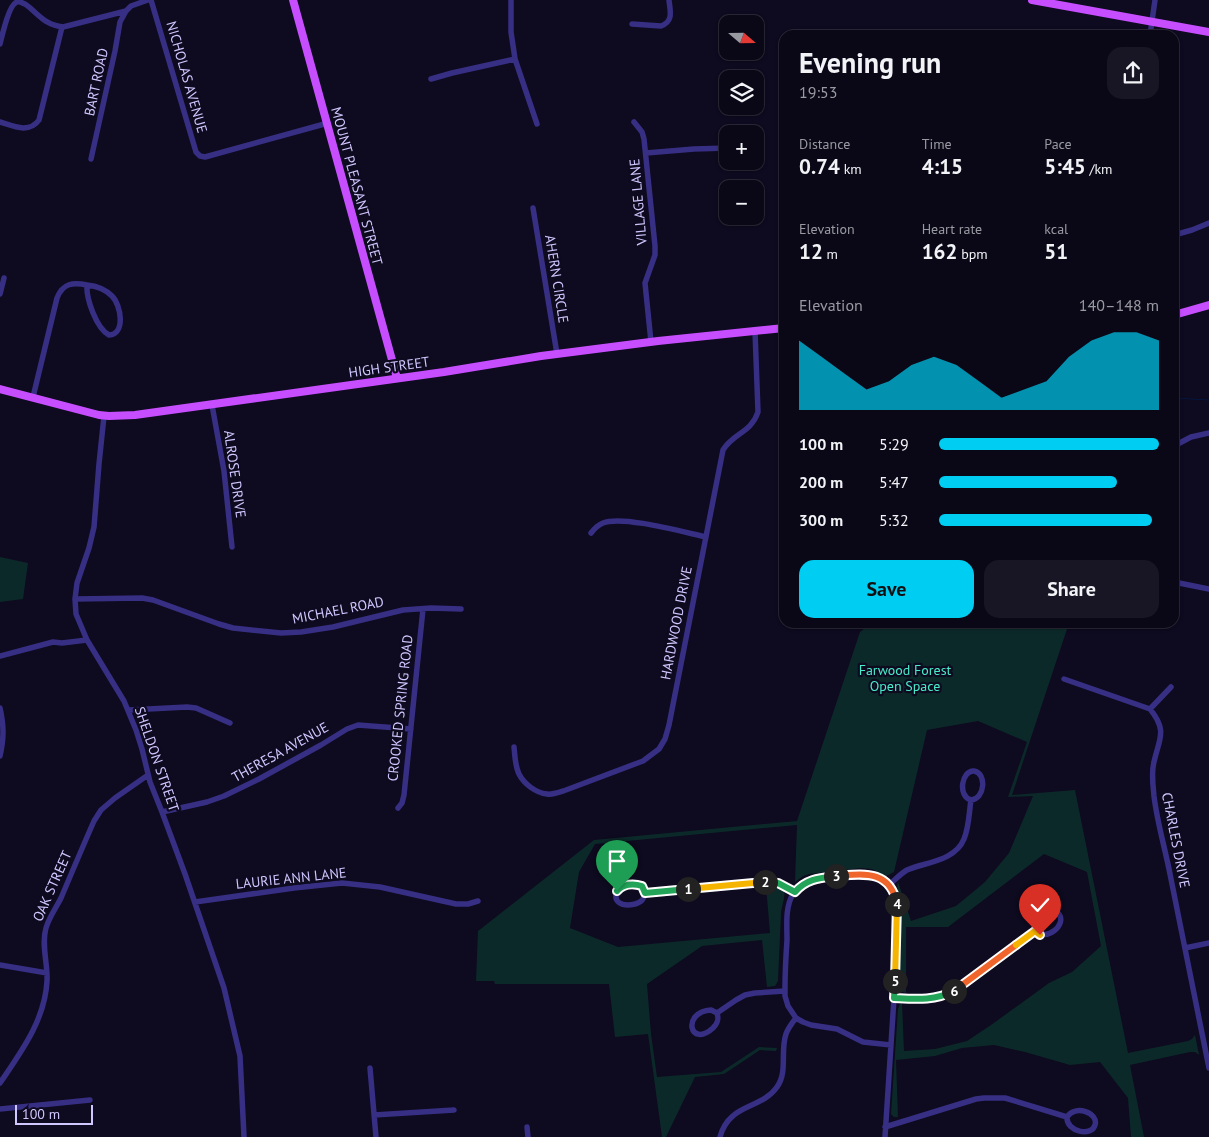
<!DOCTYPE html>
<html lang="en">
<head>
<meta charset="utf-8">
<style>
	body { margin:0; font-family:"PT Sans",sans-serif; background:#181624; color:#f1f3f6; height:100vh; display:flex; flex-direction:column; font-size:19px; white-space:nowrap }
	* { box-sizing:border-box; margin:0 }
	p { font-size:16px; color:#999aa1 }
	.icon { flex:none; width:28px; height:28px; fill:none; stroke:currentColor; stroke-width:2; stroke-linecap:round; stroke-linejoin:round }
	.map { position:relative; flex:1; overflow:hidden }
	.side { position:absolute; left:779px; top:30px; width:400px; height:598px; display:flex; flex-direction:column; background:#0a0817; border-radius:15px; box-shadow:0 1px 4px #0004,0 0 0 1px #2a2936 }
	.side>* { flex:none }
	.needle { width:32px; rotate:110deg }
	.controls { position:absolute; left:719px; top:15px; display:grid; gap:10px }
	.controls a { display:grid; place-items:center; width:45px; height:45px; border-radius:10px; background:#0a0817; box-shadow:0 1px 4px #0004,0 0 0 1px #2a2936; font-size:25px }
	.scale { position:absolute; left:15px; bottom:12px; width:78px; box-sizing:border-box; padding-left:5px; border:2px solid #d1c7ff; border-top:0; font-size:14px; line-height:18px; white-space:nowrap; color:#d1c7ff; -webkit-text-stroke:4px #0e0a1f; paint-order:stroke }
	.pin { position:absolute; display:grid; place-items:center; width:42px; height:42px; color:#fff; margin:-51px -21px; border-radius:50% 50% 50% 0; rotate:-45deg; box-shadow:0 0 5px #0007 }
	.pin .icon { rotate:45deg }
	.km { position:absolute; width:25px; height:25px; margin:-12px; border-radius:50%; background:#222; color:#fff; font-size:14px; line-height:25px; text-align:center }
	.round { display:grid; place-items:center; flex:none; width:52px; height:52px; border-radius:15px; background:#181624 }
	.overview { display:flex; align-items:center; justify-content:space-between; height:85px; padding:0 20px }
	h1 { font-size:28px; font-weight:700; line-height:38px }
	.stats { display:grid; grid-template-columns:repeat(3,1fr); gap:8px; height:85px; padding:5px 20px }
	.stats div { display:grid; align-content:center }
	.stats b { font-size:21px; font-weight:700 }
	.stats small { font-size:14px; font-weight:400 }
	.stats p { font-size:14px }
	.chart { height:140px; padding:10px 20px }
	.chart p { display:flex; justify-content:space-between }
	.chart svg { width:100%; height:90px; margin-top:5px; fill:#00cdf2; opacity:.7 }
	.button { display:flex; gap:10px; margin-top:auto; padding:10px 20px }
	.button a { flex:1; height:58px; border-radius:15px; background:#00cdf2; color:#111; font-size:20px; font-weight:700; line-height:58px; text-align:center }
	.button a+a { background:#181624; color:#f1f3f6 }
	ul { padding:0 20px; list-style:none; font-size:16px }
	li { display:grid; grid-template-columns:80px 60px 1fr; align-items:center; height:38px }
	li i { height:12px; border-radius:6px; background:#00cdf2 }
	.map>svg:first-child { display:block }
	.green { fill:#0c2929 }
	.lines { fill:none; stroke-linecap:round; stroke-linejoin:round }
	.stream { stroke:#04163e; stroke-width:1 }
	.minor { stroke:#372f83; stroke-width:5.5 }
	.major { stroke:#c64eff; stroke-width:8 }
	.split-1-casing { stroke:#fff; stroke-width:10 }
	.split-2-casing { stroke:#fff; stroke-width:10 }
	.split-3-casing { stroke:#fff; stroke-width:10 }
	.split-4-casing { stroke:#fff; stroke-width:10 }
	.split-5-casing { stroke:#fff; stroke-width:10 }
	.split-6-casing { stroke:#fff; stroke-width:10 }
	.split-7-casing { stroke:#fff; stroke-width:10 }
	.split-8-casing { stroke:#fff; stroke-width:10 }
	.split-1 { stroke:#22a559; stroke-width:6 }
	.split-2 { stroke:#f5b400; stroke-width:6 }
	.split-3 { stroke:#22a559; stroke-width:6 }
	.split-4 { stroke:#f0652b; stroke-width:6 }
	.split-5 { stroke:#f5b400; stroke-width:6 }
	.split-6 { stroke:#22a559; stroke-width:6 }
	.split-7 { stroke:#f0652b; stroke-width:6 }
	.split-8 { stroke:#f5b400; stroke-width:6 }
	.labels { text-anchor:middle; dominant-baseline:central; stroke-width:4.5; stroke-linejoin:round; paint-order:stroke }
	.street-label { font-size:14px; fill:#d1c7ff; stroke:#0e0a1f }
	.park-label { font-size:14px; fill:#47ebcb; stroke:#0e0a1f }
</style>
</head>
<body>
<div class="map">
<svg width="1209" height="1137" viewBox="0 0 1209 1137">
	<rect width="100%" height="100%" fill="#0e0a1f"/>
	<path class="green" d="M0,557l28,6 -5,36 -23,3z
		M873,622l196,1 -57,172 63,-5 53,263 60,-12 4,-2 3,-4 4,20 -4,-3h-5l-60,13 14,72h-13l-3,-39 -28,-36 -30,3 -45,-13 -31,-7 -32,3 -27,8 -39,4 2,57h-4l-3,-3 7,-105 2,-5 2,-1 2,48 31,-2 32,-8 24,-16 58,-42 23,-11 29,-26 -14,-74 -43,-18 -96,73h-42v66l-6,-2 -1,-3 3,-80c0,-9 -7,-19 -4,-26l13,39 45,-15 29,-24 24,-29 24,-57 -25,1 19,-55 -49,-21 -51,9 -33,142 -8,4 -14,-7 -11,-1 -52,6 -6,2 -8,6 2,-57 -202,19 -16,28 -9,56 48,19 152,-14 -4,-47c5,0 15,0 18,5 2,4 -3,17 -3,23 -1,22 -2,45 -3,67l-3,5 -8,1 -5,-47 -60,6 -55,38 4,50 6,43 64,-5 38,-25 18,1 -1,3 -16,-1 -36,24 -29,3 -29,60h-4l-14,-103 -33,3 -6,-53h-114l-1,-3h-18l2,-50 116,-91 203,-19 63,-189z"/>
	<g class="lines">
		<path class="stream" d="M1174,398l35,2"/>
		<path class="minor" d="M151,0l45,152 4,4 5,1 123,-34
			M511,0v32l4,27 22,65
			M632,24l29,2c13,-5 9,-15 8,-26
			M1150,35l5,-35
			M0,44c2,-8 9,-40 17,-42 3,-1 5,1 8,2 14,10 19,21 38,23l63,-16 5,-5 17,-6
			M431,79l21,-6 63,-14
			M0,122c13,4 29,12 39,-2l23,-93
			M634,122l8,10 2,7 11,107v9l-10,28 6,59
			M646,153l48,-4 34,-1
			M91,159l24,-108 5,-29 6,-11
			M533,208l24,146
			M1174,235l18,-5 17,-7
			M0,294l4,-16
			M33,397l24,-99c6,-15 16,-16 30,-13 -1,13 9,43 22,50 17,-1 12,-30 3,-39 -7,-7 -15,-10 -25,-11
			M212,405l12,66 8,76
			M104,416l-5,48 -5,63 -5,21 -12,35 -2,16 1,15 11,26 37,61 12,29 6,19 8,33 12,30 23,62 39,114 16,68 4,81
			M1174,446l17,-9 18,-4
			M591,533c3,-4 7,-8 12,-10 19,-8 80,9 103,14
			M1174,582l35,7
			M75,599l67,-1 11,2 66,24 14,4 48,5 20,-1 32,-5 70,-17 28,-2 30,1
			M0,656l53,-14 9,1 25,-3
			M1064,679l86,30c18,22 9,30 4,53 -3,11 -1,23 0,34 3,26 11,52 16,78 13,65 26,129 39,194
			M0,708c4,18 4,30 0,48
			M1150,709l21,-22
			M129,710l58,-3 9,1 34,15
			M514,747c1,9 1,19 5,27 5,10 17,19 28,20 7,1 13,-2 19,-4l77,-29 16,-12 6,-10 4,-14 54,-275c10,-17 28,-17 35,-38l-3,-81
			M398,808l4,-5 2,-8 19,-186
			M162,812l45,-10 17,-6 35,-17 62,-34 26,-16 11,-4 53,4
			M889,885c6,-5 11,-11 18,-15 19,-8 48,-9 57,-31 5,-12 5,-26 7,-39 14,-1 16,-27 3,-29 -12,-1 -17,25 -3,29
			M645,893c-1,6 -3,9 -10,11 -31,7 -21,-29 7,-18l3,7 128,-11 10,2 12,8
			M195,902l99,-14 48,-5 38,4 76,17h12l10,-3
			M1185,948l24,-5
			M0,965l47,8
			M894,998c27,1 43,4 66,-11l75,-56c11,11 32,-6 24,-17 -7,-10 -30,4 -24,17
			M717,1013c2,6 1,10 -4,15 -23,21 -32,-16 -2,-18l6,3 19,-13 9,-5 10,-2 30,-2
			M370,1068l6,69
			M0,1083c21,-31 45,-63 47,-102 1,-17 -6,-36 -1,-53 3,-11 10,-20 15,-30 11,-26 22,-52 33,-77l7,-11 14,-12 33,-23
			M0,1109l90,-9
			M374,1115l80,-5
			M527,1127l1,10
			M885,1127l91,-28 8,-1h21l62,19c-1,15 25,20 28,8 4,-12 -20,-21 -28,-8
			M720,1137c9,-34 41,-27 57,-50 11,-15 3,-36 9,-53 2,-6 6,-11 10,-16
			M885,1137l9,-139 4,-89c-1,-19 -14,-34 -34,-35 -9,-1 -18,1 -27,2 -17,2 -34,2 -44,18 -8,13 -6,31 -6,46 -1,15 -2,31 -2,46v10l3,10 8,12 7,4 8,3 26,4 26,13 28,3"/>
		<path class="major" d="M293,0l104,378
			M1032,0l177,32
			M1174,315l35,-10
			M0,389l99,26 10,1 26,-1 309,-43 97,-16 117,-15 126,-13"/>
	</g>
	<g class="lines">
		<g class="split-1-casing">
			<path id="split-1" d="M617,891c6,-7 16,-8 25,-5l3,7 43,-4"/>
		</g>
		<g class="split-2-casing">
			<path id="split-2" d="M688,889l77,-7"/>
		</g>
		<g class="split-3-casing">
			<path id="split-3" d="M765,882l13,1 17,9c11,-13 24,-14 41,-16"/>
		</g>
		<g class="split-4-casing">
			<path id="split-4" d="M836,876c27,-2 54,-7 61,28"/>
		</g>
		<g class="split-5-casing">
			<path id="split-5" d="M895,981l2,-77"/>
		</g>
		<g class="split-6-casing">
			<path id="split-6" d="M895,981l-1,17c21,1 40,3 60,-7"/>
		</g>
		<g class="split-7-casing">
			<path id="split-7" d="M954,991l62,-46"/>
		</g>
		<g class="split-8-casing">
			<path id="split-8" d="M1016,945l19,-14 5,4"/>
		</g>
		<use href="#split-1" class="split-1"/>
		<use href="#split-2" class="split-2"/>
		<use href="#split-3" class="split-3"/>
		<use href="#split-4" class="split-4"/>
		<use href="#split-5" class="split-5"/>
		<use href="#split-6" class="split-6"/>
		<use href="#split-7" class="split-7"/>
		<use href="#split-8" class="split-8"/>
	</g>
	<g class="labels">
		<g class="street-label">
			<text transform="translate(187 77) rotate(74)">NICHOLAS AVENUE</text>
			<text transform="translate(96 82) rotate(-78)">BART ROAD</text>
			<text transform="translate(357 186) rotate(75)">MOUNT PLEASANT STREET</text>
			<text transform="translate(638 202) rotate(-95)">VILLAGE LANE</text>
			<text transform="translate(557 279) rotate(81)">AHERN CIRCLE</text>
			<text transform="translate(389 367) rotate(-8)">HIGH STREET</text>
			<text transform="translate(235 474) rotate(82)">ALROSE DRIVE</text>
			<text transform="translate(338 610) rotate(-11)">MICHAEL ROAD</text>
			<text transform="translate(676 623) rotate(-79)">HARDWOOD DRIVE</text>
			<text transform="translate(400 708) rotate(-84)">CROOKED SPRING ROAD</text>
			<text transform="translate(280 752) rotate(-29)">THERESA AVENUE</text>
			<text transform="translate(157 759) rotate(71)">SHELDON STREET</text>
			<text transform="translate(1176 840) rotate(79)">CHARLES DRIVE</text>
			<text transform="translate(291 878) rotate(-6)">LAURIE ANN LANE</text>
			<text transform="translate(52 886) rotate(-66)">OAK STREET</text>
		</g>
		<g class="park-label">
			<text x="905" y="670">Farwood Forest<tspan x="905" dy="16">Open Space</tspan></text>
		</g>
	</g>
</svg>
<div class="controls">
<a><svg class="needle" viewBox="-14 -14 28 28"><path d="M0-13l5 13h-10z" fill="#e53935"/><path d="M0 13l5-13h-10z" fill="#999aa1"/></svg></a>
<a><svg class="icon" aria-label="layers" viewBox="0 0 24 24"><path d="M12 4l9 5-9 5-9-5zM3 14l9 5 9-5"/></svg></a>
<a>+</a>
<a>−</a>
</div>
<div class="scale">100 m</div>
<div class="pin" style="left:617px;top:891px;background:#1e9e55"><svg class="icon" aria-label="arrive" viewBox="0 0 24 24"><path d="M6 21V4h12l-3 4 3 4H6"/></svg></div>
<div class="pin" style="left:1040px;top:935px;background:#d93025"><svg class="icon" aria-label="check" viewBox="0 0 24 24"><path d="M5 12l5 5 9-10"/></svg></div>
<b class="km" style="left:688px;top:889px">1</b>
<b class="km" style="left:765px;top:882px">2</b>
<b class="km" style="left:836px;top:876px">3</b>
<b class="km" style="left:897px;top:904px">4</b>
<b class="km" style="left:895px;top:981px">5</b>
<b class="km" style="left:954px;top:991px">6</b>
<section class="side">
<div class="overview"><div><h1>Evening run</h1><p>19:53</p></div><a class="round"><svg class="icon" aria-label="share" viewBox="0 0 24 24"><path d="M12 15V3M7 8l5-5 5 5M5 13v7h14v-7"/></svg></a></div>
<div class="stats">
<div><p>Distance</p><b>0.74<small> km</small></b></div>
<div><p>Time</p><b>4:15</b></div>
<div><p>Pace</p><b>5:45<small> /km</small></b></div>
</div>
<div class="stats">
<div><p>Elevation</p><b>12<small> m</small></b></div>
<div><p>Heart rate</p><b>162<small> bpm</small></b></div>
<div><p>kcal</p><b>51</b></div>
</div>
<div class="chart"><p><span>Elevation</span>140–148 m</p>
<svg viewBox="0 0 160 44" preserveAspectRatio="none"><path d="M0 44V10L10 18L20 26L30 34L40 30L50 22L60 18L70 22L80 30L90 38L100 34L110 30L120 18L130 10L140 6L150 6L160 10V44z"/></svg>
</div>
<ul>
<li><b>100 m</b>5:29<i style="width:100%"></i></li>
<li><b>200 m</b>5:47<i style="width:81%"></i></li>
<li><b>300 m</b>5:32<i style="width:97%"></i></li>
</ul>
<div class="button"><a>Save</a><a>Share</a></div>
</section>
</div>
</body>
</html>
